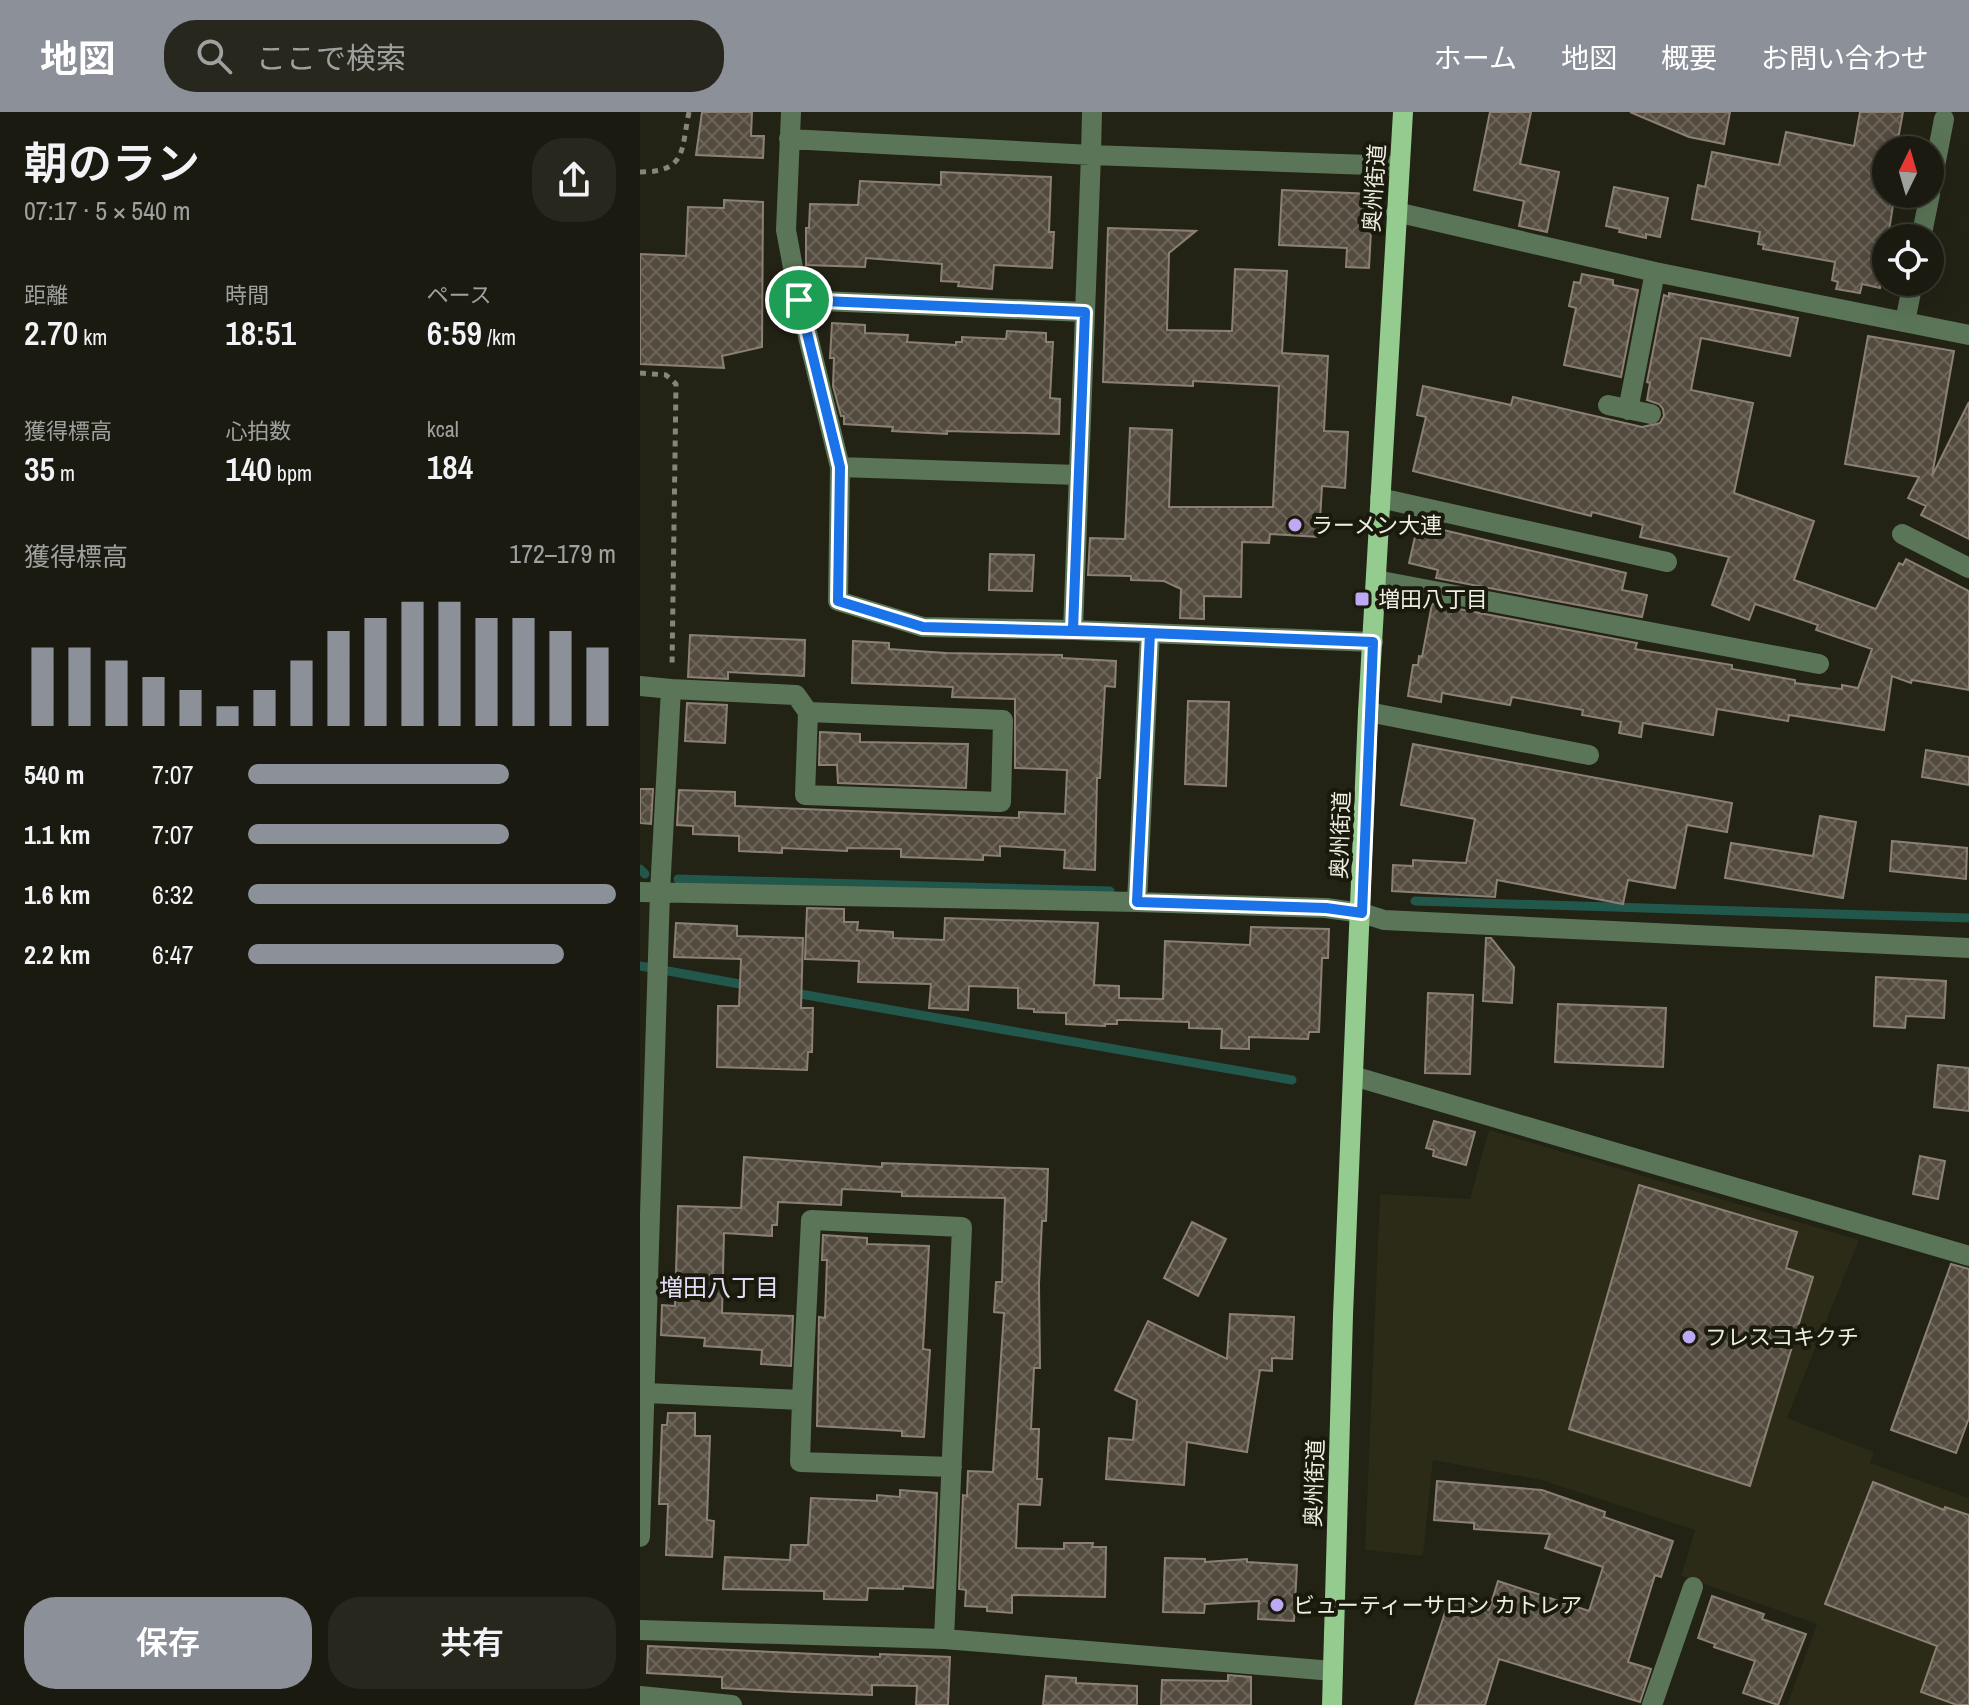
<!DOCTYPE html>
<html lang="ja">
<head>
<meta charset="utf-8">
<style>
	body { margin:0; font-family:"Archivo Narrow","Noto Sans JP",sans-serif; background:#27271e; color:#f1f3f6; height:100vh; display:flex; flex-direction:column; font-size:30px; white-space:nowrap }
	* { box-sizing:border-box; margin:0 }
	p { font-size:26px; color:#9fa19f }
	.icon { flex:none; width:44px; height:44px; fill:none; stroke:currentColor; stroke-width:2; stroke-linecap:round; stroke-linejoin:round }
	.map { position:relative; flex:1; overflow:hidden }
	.sheet { display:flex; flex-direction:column; background:#1a1a10; width:640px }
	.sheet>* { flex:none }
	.needle { width:52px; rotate:5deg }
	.tools { position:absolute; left:1232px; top:24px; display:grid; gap:16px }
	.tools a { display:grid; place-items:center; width:72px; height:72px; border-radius:50%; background:#1a1a10; box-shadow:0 8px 32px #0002,0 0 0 2px #383830; font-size:40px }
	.pin { position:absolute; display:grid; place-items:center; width:68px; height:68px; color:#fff; margin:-34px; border:4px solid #fff; border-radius:50%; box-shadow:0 2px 8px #0007 }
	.round { display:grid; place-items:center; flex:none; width:84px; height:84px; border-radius:32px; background:#27271e }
	.summary { display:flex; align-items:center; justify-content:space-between; height:136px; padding:0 24px }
	h1 { font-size:44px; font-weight:600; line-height:60px }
	.metrics { display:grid; grid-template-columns:repeat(3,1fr); gap:12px; height:136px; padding:8px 24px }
	.metrics div { display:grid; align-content:center }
	.metrics b { font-size:34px; font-weight:600 }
	.metrics small { font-size:22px; font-weight:400 }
	.metrics p { font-size:22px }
	.chart { height:224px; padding:16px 24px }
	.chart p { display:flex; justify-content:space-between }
	.chart svg { width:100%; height:144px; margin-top:8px; stroke:#8c9099; stroke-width:6 }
	.primary-button { display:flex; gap:16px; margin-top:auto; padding:16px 24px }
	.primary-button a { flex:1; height:92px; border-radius:32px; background:#8c9099; color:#fff; font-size:32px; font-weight:600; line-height:92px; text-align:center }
	.primary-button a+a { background:#27271e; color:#f1f3f6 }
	ul { padding:0 24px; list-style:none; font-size:26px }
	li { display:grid; grid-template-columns:128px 96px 1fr; align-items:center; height:60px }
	li i { height:20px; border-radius:10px; background:#8c9099 }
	header { display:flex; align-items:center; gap:48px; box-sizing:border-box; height:112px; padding:0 40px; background:#8c9099; color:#fff }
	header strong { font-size:38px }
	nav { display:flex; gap:44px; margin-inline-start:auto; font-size:28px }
	.search { width:560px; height:72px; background:#27271e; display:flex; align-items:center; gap:20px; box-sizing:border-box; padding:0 28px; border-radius:32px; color:#9fa19f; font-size:30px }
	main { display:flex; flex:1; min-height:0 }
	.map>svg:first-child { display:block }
	.built { fill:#2b2b18 }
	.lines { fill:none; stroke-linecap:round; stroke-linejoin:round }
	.stream { stroke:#22574c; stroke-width:9 }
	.building { fill:url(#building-cross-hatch); stroke:#8b8073; stroke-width:2 }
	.path { stroke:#85857a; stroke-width:5; stroke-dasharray:6 6; stroke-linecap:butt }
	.minor { stroke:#5b7558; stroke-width:20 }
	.major { stroke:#94cb8f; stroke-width:20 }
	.route-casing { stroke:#fff; stroke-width:16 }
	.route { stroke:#1a73e8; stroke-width:10 }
	.poi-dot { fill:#bea9f5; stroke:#19190c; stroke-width:3 }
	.labels { text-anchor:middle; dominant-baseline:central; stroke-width:8; stroke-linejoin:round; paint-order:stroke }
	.street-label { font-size:22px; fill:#edede4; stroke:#19190c }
	.poi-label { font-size:22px; fill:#edede4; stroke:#19190c; text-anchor:start }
	.neighbourhood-label { font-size:24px; fill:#e4ddfa; stroke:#19190c }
</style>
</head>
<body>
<header>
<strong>地図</strong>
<div class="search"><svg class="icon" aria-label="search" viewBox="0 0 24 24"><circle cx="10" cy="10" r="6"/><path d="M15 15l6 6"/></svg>ここで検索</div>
<nav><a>ホーム</a><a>地図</a><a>概要</a><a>お問い合わせ</a></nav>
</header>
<main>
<section class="sheet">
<div class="summary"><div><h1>朝のラン</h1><p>07:17 · 5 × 540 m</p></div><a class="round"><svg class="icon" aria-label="share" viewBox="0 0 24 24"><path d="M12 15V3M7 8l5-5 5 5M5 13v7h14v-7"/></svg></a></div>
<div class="metrics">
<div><p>距離</p><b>2.70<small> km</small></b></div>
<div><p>時間</p><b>18:51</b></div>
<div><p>ペース</p><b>6:59<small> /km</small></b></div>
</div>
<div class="metrics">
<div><p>獲得標高</p><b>35<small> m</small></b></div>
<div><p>心拍数</p><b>140<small> bpm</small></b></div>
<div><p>kcal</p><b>184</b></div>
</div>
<div class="chart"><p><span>獲得標高</span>172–179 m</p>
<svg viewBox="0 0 160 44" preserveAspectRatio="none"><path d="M5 44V20M15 44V20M25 44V24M35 44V29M45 44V33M55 44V38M65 44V33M75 44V24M85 44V15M95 44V11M105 44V6M115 44V6M125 44V11M135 44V11M145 44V15M155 44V20"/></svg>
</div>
<ul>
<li><b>540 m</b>7:07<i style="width:71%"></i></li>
<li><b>1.1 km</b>7:07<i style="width:71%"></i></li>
<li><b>1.6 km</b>6:32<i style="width:100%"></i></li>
<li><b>2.2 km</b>6:47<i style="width:86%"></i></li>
</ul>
<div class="primary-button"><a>保存</a><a>共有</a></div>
</section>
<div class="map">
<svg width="1329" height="1593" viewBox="0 0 1329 1593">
	<defs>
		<pattern id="building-cross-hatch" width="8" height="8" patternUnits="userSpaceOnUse" patternTransform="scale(2)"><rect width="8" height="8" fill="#544b3f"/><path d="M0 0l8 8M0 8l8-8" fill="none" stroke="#6d655b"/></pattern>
	</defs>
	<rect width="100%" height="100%" fill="#222215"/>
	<path class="built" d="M849,1018l370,110 -72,178 87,34 -4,11 99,35v207h-182l30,-81 -136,-48 14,-46 -154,-50 -108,-20 -10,96 -58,-6 15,-356 90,5z"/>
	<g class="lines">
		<path class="stream" d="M0,757l5,5
			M38,767l432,12
			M775,789l554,17
			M0,854l111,20
			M149,880l503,88"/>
	</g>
	<path class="building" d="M62,0h50l-1,24h13l-1,22 -67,-3z
		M850,0h41l-11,52 39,8 -12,60 -28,-6 5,-25 -50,-11z
		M990,0h100l-6,32 -35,-7z
		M1220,0h43l-7,38h-10v48l8,1 -14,89 -18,-4 -2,9 -24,-4 2,-7 -6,-2 3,-18 -72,-13 1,-4 -6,-1 2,-12 -68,-13 6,-34 7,2 7,-35 67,13 7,-33 68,14z
		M301,60l110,5 -2,55h5l-2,36 -58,-3 -2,24 -34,-3 1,-4 -18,-1 1,-17 -76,-6 -1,9 -59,-2v-37h3l1,-24 48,1 2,-24 81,4z
		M974,75l54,11 -8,39 -14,-3v4l-27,-6 1,-3 -14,-3z
		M642,78l91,4 -4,74 -23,-1 1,-19 -68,-3z
		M84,88l39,2 -1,145 -40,9 2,12 -84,-4v-110l46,2 2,-49 36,1z
		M468,116l88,3 -27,22 -2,77 65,1 3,-62 52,2 -5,82 46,3 -4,75 24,1 -3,56 -23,-2 -3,51 -49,-3 -1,9 -27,-1 -1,55 -37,-1v23l-24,-1 1,-29 -17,-8 -33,-1v-4l-43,-1 2,-37 35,1 5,-111 42,2 -3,77h104l6,-121 -86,-5v5l-90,-4z
		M942,162l31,6v5l25,5 -17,87 -57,-12 12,-57 -7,-2 5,-24 6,1z
		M1029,181l129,25 -8,38 -89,-18 -10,52 62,13 -19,90 80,28 -20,59 82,29 23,-46 4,2 3,-6 63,32v99l-57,-10 -1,3 -19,-7 -8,54 -95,-15 -1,6 -71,-12 -4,26 -70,-12 -2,14 -22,-4 2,-11 -39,-7 1,-5 -71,-13 -2,8 -68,-12 -1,9 -33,-6 5,-31h5l1,-9 3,1 10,-53 205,39 -2,6 97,16v4l63,11v3l47,6v-4l16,3 14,-39 -56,-19 2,-5 -63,-21 -6,16 -37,-15 17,-48 -89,-20 3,-12 -51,-13 -1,4 -178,-45 13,-54 -9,-2 6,-29 88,19 2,-8 129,30 18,-4 4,-7 -1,-7 -4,-5 -12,-4 3,-17 -3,-1 17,-87 5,2z
		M192,211l33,2v8l43,2 -1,7 49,3v-3h6v-5l44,2 1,-8 39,2v9h7l-3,56 10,1 -1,35 -112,-3v3l-55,-3 1,-4 -49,-3v-8h-3l-8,-30 1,-28h-4z
		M1228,224l86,15 -22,125 37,-74v137l-48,-24 5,-9 -18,-8 11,-21 -74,-13z
		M778,412l208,49 -4,17 25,5 -5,22 -206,-39 2,-8 -29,-7z
		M350,442l44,1 -2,36 -43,-1z
		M50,523l115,5 -1,36 -76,-4v7l-40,-2z
		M213,529l36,2v6l57,4 116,2v3l54,3 -1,26 -10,-1 -5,92h-3l-2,92 -31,-2 1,-18 -65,-4v10l-17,-1v5l-82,-3v-8l-54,-1v3l-65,-3v5l-43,-2v-15l-46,-2v-8l-16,-1 2,-35 56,2v14l284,12v-6l46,2 2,-44 -52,-2v-69l-63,-2 1,-10 -101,-4z
		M548,589l41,1 -3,84 -41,-2z
		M47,591l40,2 -2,38 -40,-2z
		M180,620l40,2v8l108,2 -2,44 -128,-5 -1,-18h-18z
		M773,632l319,59 -5,29 -40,-7 -12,63 -47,-8 -5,24 -126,-24 -2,17 -103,-6 1,-26 20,1v-6l53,3 9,-44 -74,-14z
		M1286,638l43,7v28l-47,-8z
		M0,677h13l-2,35 -11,-1z
		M1180,704l36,6 -13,76 -118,-20 6,-35 82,13z
		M1252,729l75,7 -1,31 -76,-8z
		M167,796l37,1v13h14l-1,8 36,2v6l51,2 1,-22 153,5 -4,62 25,1v12l44,1 2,-58 85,4 1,-18 78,2 -1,29h-6l-3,74h-10l-1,7 -59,-2v12l-28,-1 1,-19 -33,-1v-6l-63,-2h-9v4h-12v2l-39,-2v-11l-32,-1v-3l-16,-1v-20l-49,-2 -1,24 -39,-2 2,-24 -73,-2 1,-21 -54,-2z
		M36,811l61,3v10l66,2 -2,70h12l-1,44h-4l-1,18 -90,-3 1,-61h21l2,-47 -67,-2z
		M846,826h5l23,29 -2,36 -29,-2z
		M1236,865l70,4 -2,37 -38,-2 -1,12 -31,-2z
		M788,881l45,2 -3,79 -45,-1z
		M918,892l108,4 -3,59 -108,-5z
		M1298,953l31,3v43l-35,-4z
		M794,1009l41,11 -9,33 -33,-9 1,-6 -8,-2z
		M1280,1044l25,5 -7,38 -25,-5z
		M104,1045l138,10v-4l166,6 -2,52h-4l-3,63 1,84h-6l-3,61h8l-2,50h5l-2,26 -22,-1 -2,44 48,1v-6h29l-1,4h14l-1,50 -93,-2v18l-25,-2v-4l-22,-1 1,-16 -7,-1 4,-94 4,1 1,-25 25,1 11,-159 -10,-1 2,-30h6l3,-84 -103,-2v-4l-60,-3 -1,16 -63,-3 -1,23h-5v11l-48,-3 -2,80 71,3 -2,50 -30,-2 1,-14 -58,-4 1,-8 -44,-3 1,-30 13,1 3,-100 63,2z
		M999,1073l158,47 -11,36 27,9 -63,209 -181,-57z
		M552,1110l34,17 -28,57 -34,-18z
		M183,1123l44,3v6l62,2 -6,103 7,1 -6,87 -22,-1v-5l-85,-5 2,-109 6,1 2,-58h-5z
		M1311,1152l18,5v149l-13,35 -65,-23z
		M590,1202l64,3 -2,42 -20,-1v13l-12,-1 -13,82 -60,-10 -3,43 -78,-6 3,-41 24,2 4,-40 -22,-10 33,-69 79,38z
		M28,1301h27v23h15l-3,84 7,1 -2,36 -46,-2 2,-51h-9l3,-79h5z
		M797,1369l105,9 63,22 -1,5 69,24 -12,36 -6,-2 -27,87 23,7 -11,33 -141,-43 -14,46h-70l35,-108 39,13 9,-29 91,30 14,-44 -58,-19 5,-14 -76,-5v-6l-40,-3z
		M1233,1370l71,28 1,-3 24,8v190h-12l-36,-13 16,-46 -112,-42z
		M260,1378l37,3 -4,95 -30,-2v3l-35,-1 -1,12 -43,-1v-8l-101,-2 2,-32 65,3 1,-15h17l3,-47 66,3v-6l23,2z
		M525,1446l40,1v3l42,-3v3l50,3 -3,56 -36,-2 1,-18 -54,3 -1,9 -41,-1z
		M1072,1484l52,18 -2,5 44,15 -28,71 -35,-12 12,-32 -41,-14 1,-3 -17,-6z
		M8,1534l232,11v-3l70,3 -2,48h-32l1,-19 -45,-1v10l-78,-3 -72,-4v-11l-75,-4z
		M588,1563l23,2v28h-90l1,-25 66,1z
		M406,1564l30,2v5l61,3v19h-94z"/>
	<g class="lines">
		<path class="path" d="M0,60c47,0 41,-22 49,-60
			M0,261l26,2 10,9 -4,284"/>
		<path class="minor" d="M151,0l-5,118 13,70 41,167 -2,134 85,26 150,3 300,12
			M452,0l-1,43 308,11
			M149,27l302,16 -18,475
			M1290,80l14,-73
			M756,100l259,60 314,63
			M1281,126l9,-44
			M159,188l286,12
			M1265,210l8,-40
			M968,293l43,9
			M988,298l27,-138
			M200,355l239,8
			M740,386l287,64
			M1262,422l67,34
			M736,468l443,84
			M0,574l31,3
			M728,600l221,43
			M0,780l497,10 189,6 36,5 22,7 585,28
			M497,790l13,-269
			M713,964l616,180
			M162,1288l-2,62 152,5
			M0,1425l20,-645 11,-203 125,6 12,17 195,8 -2,82 -196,-7 3,-83
			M0,1518l304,9 18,-412 -151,-7 -9,180 -156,-7
			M304,1527l389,32
			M0,1584l92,9
			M1012,1593l41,-118"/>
		<path class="major" d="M692,1593l11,-390 25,-603 35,-600"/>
	</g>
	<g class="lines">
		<g class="route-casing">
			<path id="route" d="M159,188l41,167 -2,134 85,26 227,6 -13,269 189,6 36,5 11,-271 -300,-12 12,-318 -286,-12"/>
		</g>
		<use href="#route" class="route"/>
	</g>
	<g class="poi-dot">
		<circle cx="655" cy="413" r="8"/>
		<rect x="714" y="479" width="16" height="16" rx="4"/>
		<circle cx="1049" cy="1225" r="8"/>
		<circle cx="637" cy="1493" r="8"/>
	</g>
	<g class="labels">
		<g class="street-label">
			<text transform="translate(734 76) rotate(-86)">奥州街道</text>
			<text transform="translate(700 723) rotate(-88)">奥州街道</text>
			<text transform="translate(674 1371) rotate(-88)">奥州街道</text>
		</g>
		<g class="poi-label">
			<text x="671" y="413">ラーメン大連</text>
			<text x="738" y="487">増田八丁目</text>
			<text x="1065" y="1225">フレスコキクチ</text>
			<text x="653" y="1493">ビューティーサロン カトレア</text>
		</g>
		<g class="neighbourhood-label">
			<text x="79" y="1175">増田八丁目</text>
		</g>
	</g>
</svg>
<div class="tools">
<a><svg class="needle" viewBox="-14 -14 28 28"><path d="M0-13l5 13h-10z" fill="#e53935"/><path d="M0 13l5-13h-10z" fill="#9fa19f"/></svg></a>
<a><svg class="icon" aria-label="locate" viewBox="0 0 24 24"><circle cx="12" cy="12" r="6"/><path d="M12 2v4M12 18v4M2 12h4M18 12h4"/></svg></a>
</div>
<div class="pin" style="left:159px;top:188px;background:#1e9e55"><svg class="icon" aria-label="arrive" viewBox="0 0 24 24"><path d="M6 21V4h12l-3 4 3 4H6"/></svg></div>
</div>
</main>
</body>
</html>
